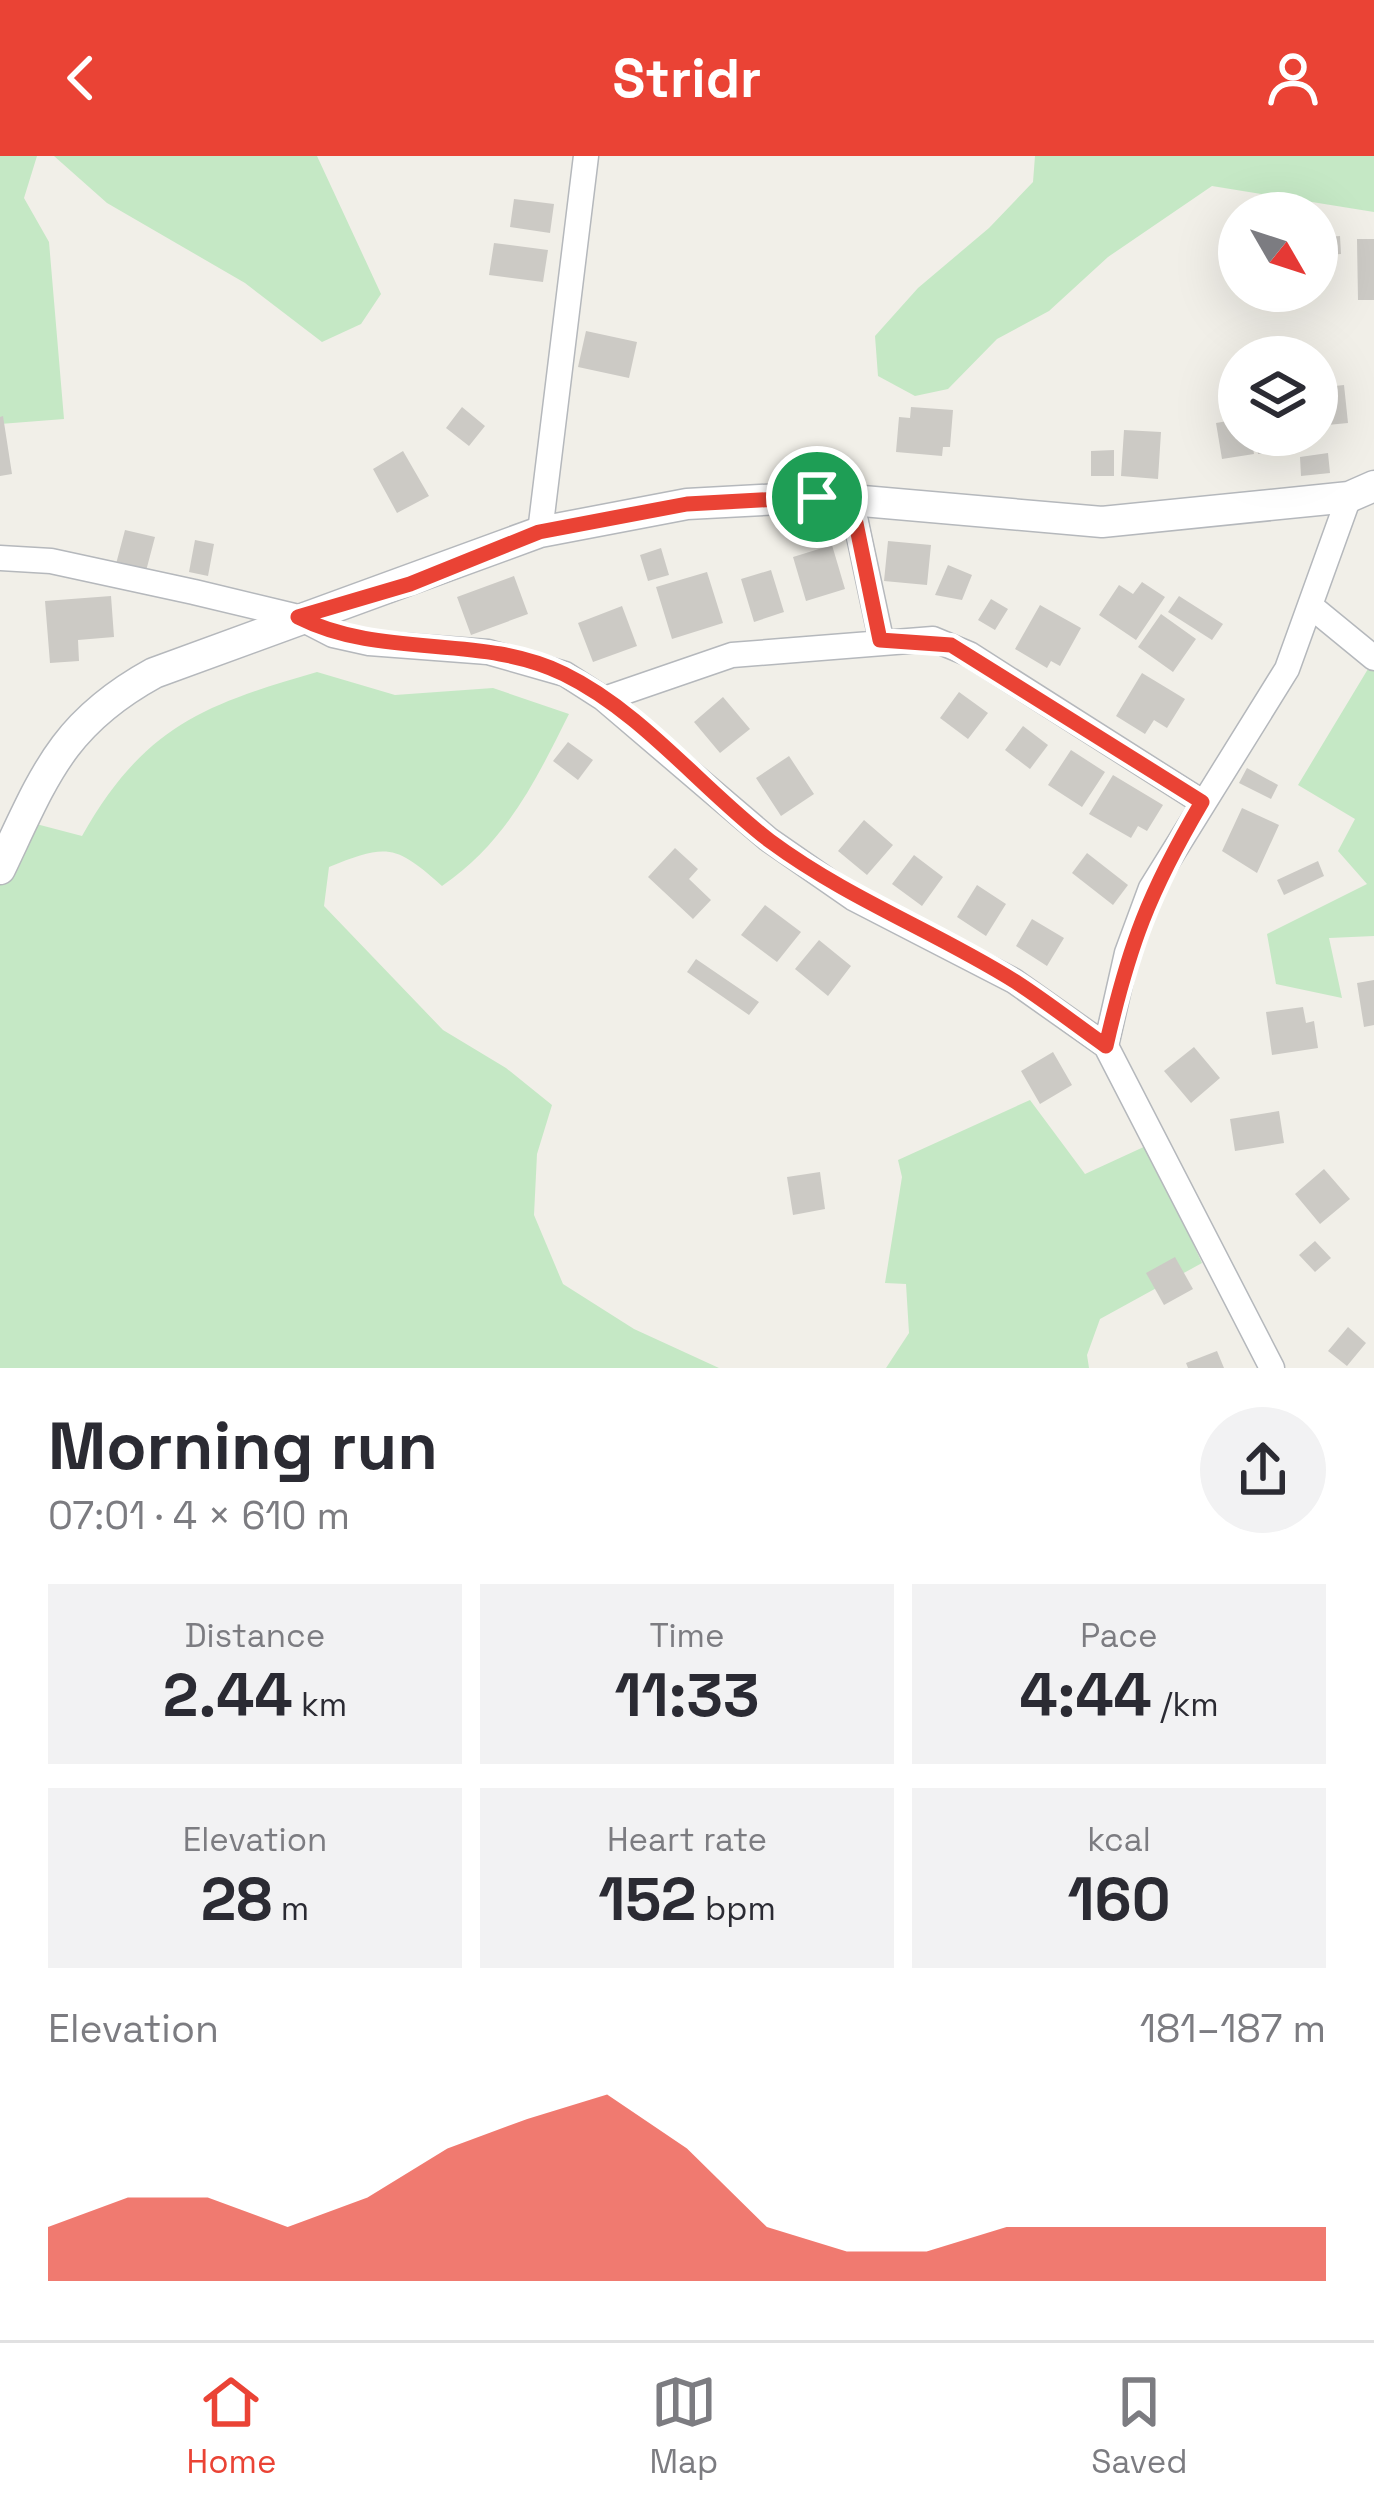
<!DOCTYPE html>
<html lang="en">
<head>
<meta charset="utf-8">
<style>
	body { margin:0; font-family:"Space Grotesk",sans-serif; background:#f2f2f3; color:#2b2b33; height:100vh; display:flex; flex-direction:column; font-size:45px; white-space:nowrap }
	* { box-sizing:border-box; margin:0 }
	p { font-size:39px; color:#7c7c81 }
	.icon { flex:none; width:66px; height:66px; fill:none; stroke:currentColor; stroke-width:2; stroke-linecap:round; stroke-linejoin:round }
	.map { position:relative; height:1212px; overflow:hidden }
	.side { display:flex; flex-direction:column; background:#fff; flex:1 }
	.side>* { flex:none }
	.needle { width:78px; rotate:129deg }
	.controls { position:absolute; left:1218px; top:36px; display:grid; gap:24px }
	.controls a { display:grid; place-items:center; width:120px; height:120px; border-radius:50%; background:#fff; box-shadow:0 12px 48px #0002; font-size:60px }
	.pin { position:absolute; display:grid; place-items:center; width:102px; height:102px; color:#fff; margin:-51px; border:6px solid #fff; border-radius:50%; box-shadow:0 3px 12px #0007 }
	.round { display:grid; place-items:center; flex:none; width:126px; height:126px; border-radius:63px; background:#f2f2f3 }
	.head { display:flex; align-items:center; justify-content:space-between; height:204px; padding:0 48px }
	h1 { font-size:66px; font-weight:600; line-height:90px }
	.stats { display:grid; grid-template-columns:repeat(3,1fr); gap:18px; height:204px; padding:12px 48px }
	.stats div { display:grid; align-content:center; border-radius:0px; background:#f2f2f3; text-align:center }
	.stats b { font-size:60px; font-weight:600 }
	.stats small { font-size:33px; font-weight:400 }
	.stats p { font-size:33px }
	.chart { height:336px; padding:24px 48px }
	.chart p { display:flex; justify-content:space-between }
	.chart svg { width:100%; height:216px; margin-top:12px; fill:#ea4335; opacity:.7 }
	header { display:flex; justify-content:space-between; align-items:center; height:156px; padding:0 48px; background:#ea4335; color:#fff; font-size:54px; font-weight:600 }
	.tab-bar { display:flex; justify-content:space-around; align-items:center; height:168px; border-top:3px solid #e1e1e2; background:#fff; font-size:33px; color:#7c7c81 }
	.tab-bar a { display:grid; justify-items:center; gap:6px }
	.tab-bar .on { color:#ea4335 }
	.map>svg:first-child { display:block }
	.green { fill:#c5e8c5 }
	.building { fill:#cccac5 }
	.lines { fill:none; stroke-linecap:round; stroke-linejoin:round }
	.minor-casing { stroke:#b5b8bc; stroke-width:27 }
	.tertiary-casing { stroke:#b5b8bc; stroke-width:33 }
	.minor { stroke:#fff; stroke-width:24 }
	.tertiary { stroke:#fff; stroke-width:30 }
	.route-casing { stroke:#fff; stroke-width:24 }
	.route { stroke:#ea4335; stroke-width:15 }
</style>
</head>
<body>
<header><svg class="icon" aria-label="back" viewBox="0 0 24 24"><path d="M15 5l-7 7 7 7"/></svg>Stridr<svg class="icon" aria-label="person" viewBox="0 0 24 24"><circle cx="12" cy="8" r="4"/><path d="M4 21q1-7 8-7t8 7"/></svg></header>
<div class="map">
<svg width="1374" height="1212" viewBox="0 0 1374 1212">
	<rect width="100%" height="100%" fill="#f1efe8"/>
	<path class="green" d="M0,0h37l-13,42 25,44 15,177 -64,5z
		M54,0h263l64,138 -20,30 -39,18 -77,-59 -138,-80z
		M1035,0h339v56l-162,-26 -104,71 -59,54 -52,28 -49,50 -33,7 -37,-20 -3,-40 43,-48 71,-60 44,-46z
		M1374,503v277l-45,2 13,60 -66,-14 -9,-50 100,-50 -29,-33 17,-32 -57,-34z
		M317,516l78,23 98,-7 76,26c-34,68 -63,128 -127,172 -47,-42 -55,-42 -113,-19l-5,39 119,124 63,38 46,37 -15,49 -3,61 29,69 71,45 85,39h-719v-500l21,-48 61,16c61,-108 120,-131 235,-164z
		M1030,944l55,74 63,-29 54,118 -102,56 -13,36 2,13h-203l23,-35 -3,-49 -21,-1 17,-106 -4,-17z"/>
	<path class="building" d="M514,43l40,5 -4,29 -40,-6z
		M1340,80l1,18 -24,2v-18z
		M1357,83h17v61h-16z
		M494,87l54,7 -5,32 -54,-7z
		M586,175l51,11 -8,36 -51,-11z
		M1344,229l4,38 -31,3v-38z
		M462,251l23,19 -16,20 -23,-18z
		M911,251l42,3 -3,37h-7l-1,9 -46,-4 3,-35 11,1z
		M3,260l9,58 -12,2v-59z
		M1239,263v16h12l3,19 -32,5 -6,-36z
		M1124,274l37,2 -3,47 -37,-3z
		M1255,279h32l3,14 -32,5z
		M1114,294v26h-23v-25z
		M403,295l26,45 -32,17 -24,-44z
		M1328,297l2,20 -29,3 -1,-19z
		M125,374l30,7 -9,34 -30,-7z
		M195,384l19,4 -6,32 -19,-4z
		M888,385l43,4 -4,40 -43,-4z
		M832,389l13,44 -39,12 -13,-44z
		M661,392l8,27 -21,6 -8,-26z
		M948,409l24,10 -10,25 -27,-5z
		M771,414l13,42 -30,10 -13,-43z
		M707,416l16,51 -51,16 -16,-52z
		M514,420l14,38 -57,21 -14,-38z
		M1142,426l23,15 -29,43 -37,-25 20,-30 14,9z
		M111,440l3,41 -36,3 1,21 -29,2 -5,-62z
		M1179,440l44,28 -11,16 -44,-28z
		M991,443l17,10 -13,21 -17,-10z
		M1040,449l41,23 -21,38 -9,-5 -4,7 -32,-19z
		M622,450l15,40 -44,16 -15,-39z
		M1161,458l35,25 -23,33 -35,-25z
		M1142,517l43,26 -18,29 -13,-8 -9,14 -29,-18z
		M959,536l29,21 -20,26 -28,-21z
		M723,541l27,32 -30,24 -26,-31z
		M1023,570l25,19 -18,24 -25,-19z
		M568,586l25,18 -15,20 -25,-19z
		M1071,594l34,22 -23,35 -34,-22z
		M789,600l25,38 -33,22 -25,-38z
		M1247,612l31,17 -7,14 -32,-16z
		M1113,619l50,30 -16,26 -9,-5 -7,12 -42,-24z
		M1242,652l37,17 -22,48 -35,-22z
		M864,664l29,25 -26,30 -29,-24z
		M675,692l23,21 -9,10 22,21 -18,19 -45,-42z
		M1087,697l41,32 -15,20 -41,-32z
		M914,699l29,22 -21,29 -30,-22z
		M1318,705l6,15 -40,19 -7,-15z
		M977,729l29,19 -20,32 -29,-19z
		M765,749l36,27 -24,30 -36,-27z
		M1032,763l32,19 -17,28 -31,-20z
		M819,784l32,26 -23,30 -33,-27z
		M696,803l63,43 -10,13 -62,-43z
		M1374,824v45l-10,2 -7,-44z
		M1303,851l3,16 8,-2 4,27 -46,7 -6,-43z
		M1194,891l26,31 -29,25 -27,-32z
		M1053,896l19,33 -32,19 -19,-33z
		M1279,955l5,32 -49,8 -5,-32z
		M1324,1013l26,30 -30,25 -25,-30z
		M820,1016l5,37 -32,6 -6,-38z
		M1315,1085l16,17 -16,14 -16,-17z
		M1175,1101l18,32 -29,16 -18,-32z
		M1348,1171l18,16 -19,23 -19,-15z
		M1217,1195l7,17h-36l-2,-5z"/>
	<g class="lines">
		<g class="minor-casing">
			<path id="minor" d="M851,343l30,140
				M540,376l46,-376
				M0,402l51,3 143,31 104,25 35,18 36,8 119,9 77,22 39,25 164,140 85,59 161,83 92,65 166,322
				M1313,452l61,50
				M604,543l128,-44 201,-16 36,15 233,148
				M1106,890l21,-93 24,-65 136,-219 62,-172"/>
		</g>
		<g class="tertiary-casing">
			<path id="tertiary" d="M0,713c44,-92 61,-145 154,-196l386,-141 147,-28 130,-7 285,25 247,-25 25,-11"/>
		</g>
		<use href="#minor" class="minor"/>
		<use href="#tertiary" class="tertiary"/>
	</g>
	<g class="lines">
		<g class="route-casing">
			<path id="route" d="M817,341l34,2 29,141 71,5 251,157c-53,90 -73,143 -96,244 -30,-21 -59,-44 -90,-64 -81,-51 -166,-82 -246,-141 -68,-52 -128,-129 -206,-167 -83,-41 -181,-14 -266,-57l112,-33 129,-52 148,-28z"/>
		</g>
		<use href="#route" class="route"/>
	</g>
</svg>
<div class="controls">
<a><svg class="needle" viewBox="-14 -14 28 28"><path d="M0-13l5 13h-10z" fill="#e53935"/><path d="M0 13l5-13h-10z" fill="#7c7c81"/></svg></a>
<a><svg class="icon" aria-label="layers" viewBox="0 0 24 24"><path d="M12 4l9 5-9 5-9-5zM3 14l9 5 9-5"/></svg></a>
</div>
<div class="pin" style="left:817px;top:341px;background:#1e9e55"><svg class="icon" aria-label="arrive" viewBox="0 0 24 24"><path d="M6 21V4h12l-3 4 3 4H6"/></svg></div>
</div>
<section class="side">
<div class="head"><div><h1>Morning run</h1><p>07:01 · 4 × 610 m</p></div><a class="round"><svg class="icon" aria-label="share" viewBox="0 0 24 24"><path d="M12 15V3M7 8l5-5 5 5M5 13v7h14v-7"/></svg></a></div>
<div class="stats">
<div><p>Distance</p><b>2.44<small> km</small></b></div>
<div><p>Time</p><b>11:33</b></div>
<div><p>Pace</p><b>4:44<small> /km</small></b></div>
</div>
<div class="stats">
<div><p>Elevation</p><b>28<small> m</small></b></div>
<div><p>Heart rate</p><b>152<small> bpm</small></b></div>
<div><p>kcal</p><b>160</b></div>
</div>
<div class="chart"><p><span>Elevation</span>181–187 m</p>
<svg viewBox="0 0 160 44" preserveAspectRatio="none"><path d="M0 44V33L10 27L20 27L30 33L40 27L50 17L60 11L70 6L80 17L90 33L100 38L110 38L120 33L130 33L140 33L150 33L160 33V44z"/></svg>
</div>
</section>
<nav class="tab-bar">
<a class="on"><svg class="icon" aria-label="home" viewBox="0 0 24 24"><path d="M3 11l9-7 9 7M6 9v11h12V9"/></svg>Home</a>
<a><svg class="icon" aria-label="map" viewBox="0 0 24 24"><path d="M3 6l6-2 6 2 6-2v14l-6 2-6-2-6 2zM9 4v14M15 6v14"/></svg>Map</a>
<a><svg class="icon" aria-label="saved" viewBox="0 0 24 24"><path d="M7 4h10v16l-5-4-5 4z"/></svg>Saved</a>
</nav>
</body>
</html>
